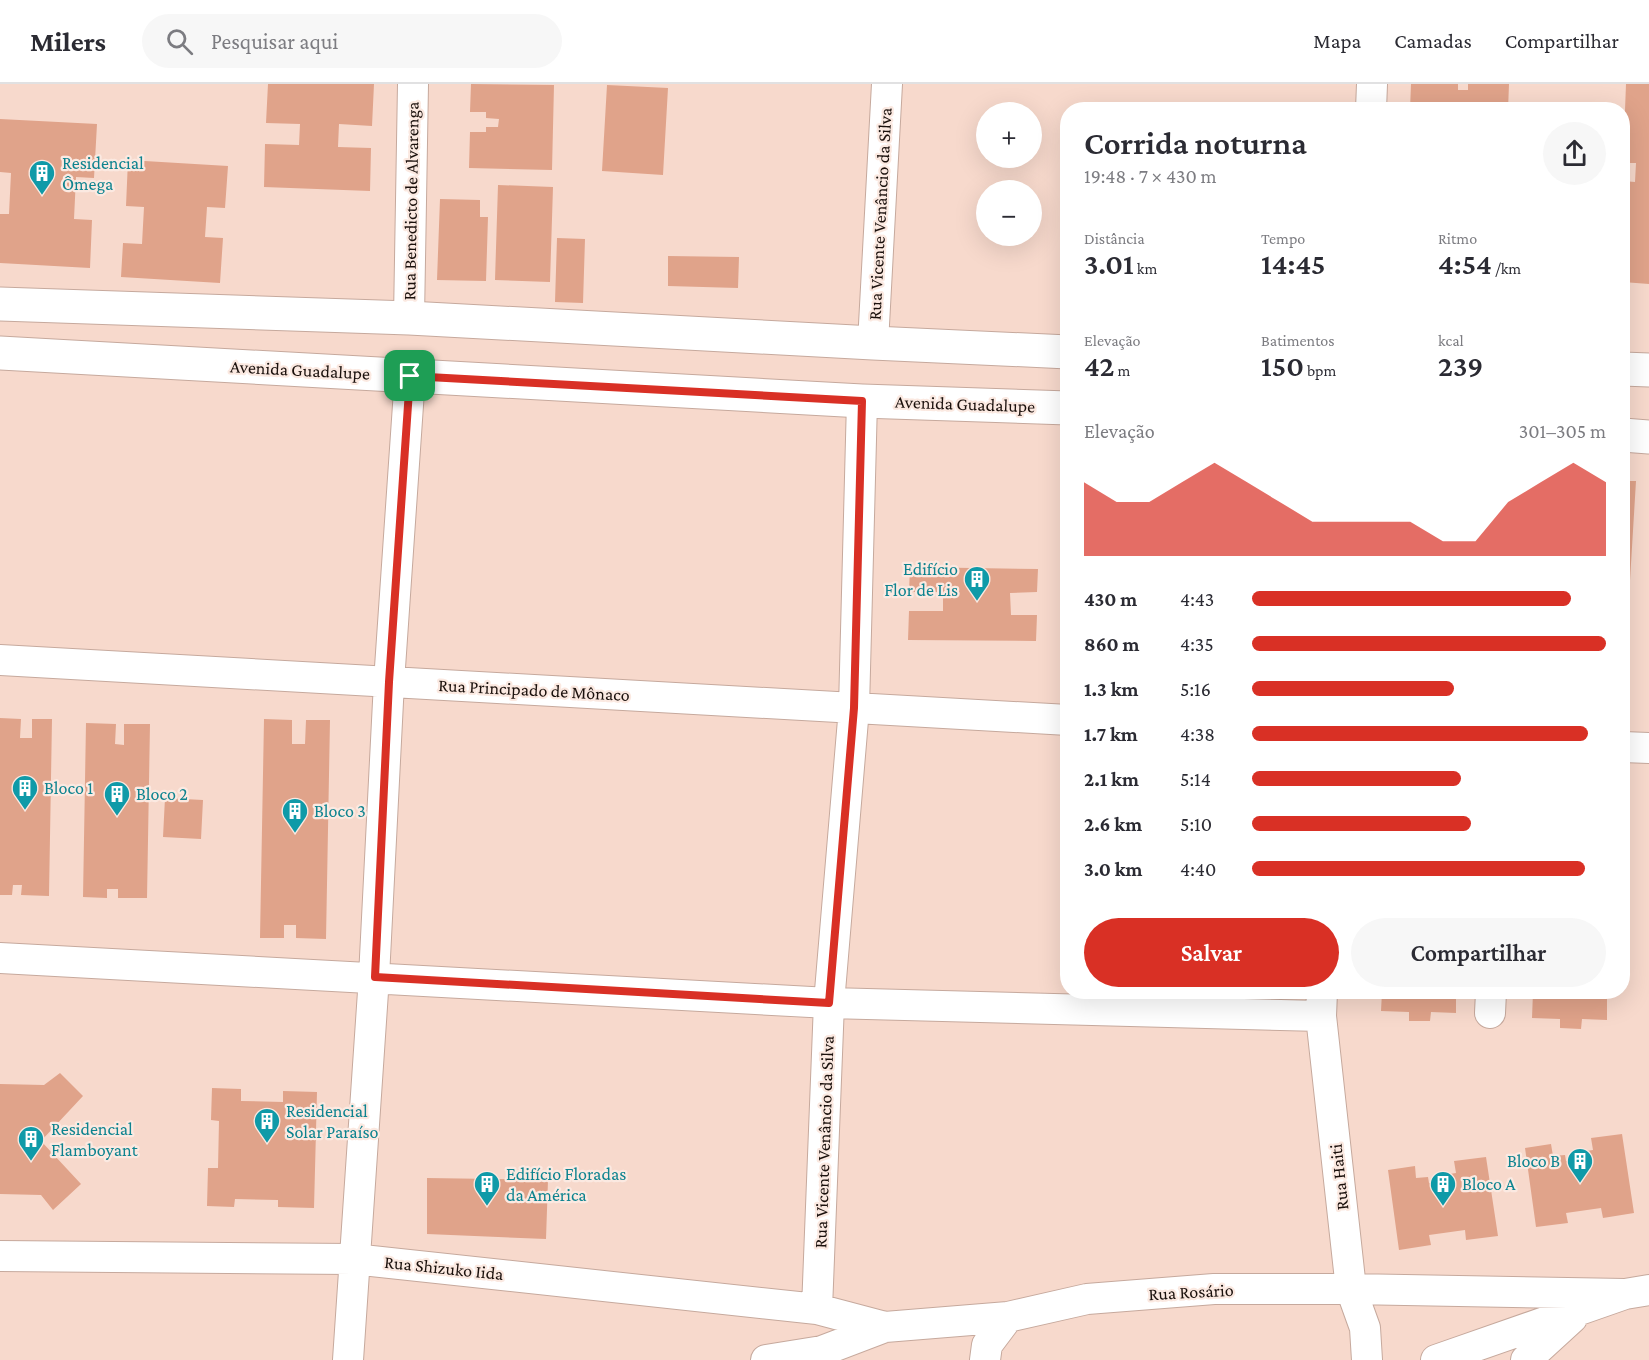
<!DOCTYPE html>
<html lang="pt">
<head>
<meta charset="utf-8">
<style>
	body { margin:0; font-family:"Crimson Pro",serif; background:#f7f7f7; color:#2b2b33; height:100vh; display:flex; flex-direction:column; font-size:22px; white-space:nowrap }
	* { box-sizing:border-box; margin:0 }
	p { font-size:20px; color:#7c7c81 }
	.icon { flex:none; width:33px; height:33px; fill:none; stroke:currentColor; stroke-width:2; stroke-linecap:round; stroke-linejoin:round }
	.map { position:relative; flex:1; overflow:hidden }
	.details { position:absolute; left:1060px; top:18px; width:570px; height:897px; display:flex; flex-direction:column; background:#fff; border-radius:24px; box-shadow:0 6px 24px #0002 }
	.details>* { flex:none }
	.tools { position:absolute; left:976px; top:18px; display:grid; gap:12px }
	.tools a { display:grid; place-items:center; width:66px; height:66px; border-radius:50%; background:#fff; box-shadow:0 6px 24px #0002; font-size:30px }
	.pin { position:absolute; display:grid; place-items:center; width:51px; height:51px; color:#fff; margin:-26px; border-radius:12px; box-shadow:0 3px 9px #0006 }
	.round { display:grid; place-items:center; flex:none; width:63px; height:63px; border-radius:32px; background:#f7f7f7 }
	.head { display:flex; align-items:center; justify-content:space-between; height:102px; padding:0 24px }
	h1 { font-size:33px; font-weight:600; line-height:45px }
	.stats { display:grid; grid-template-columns:repeat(3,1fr); gap:9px; height:102px; padding:6px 24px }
	.stats div { display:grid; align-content:center }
	.stats b { font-size:30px; font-weight:600 }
	.stats small { font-size:16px; font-weight:400 }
	.stats p { font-size:16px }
	.chart { height:168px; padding:12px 24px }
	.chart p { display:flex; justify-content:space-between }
	.chart svg { width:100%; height:108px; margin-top:6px; fill:#d93025; opacity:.7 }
	.primary-button { display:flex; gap:12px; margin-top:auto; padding:12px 24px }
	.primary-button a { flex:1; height:69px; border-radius:36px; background:#d93025; color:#fff; font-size:24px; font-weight:600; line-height:69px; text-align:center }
	.primary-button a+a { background:#f7f7f7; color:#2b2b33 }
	ul { padding:0 24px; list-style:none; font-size:20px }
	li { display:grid; grid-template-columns:96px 72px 1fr; align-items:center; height:45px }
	li i { height:15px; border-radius:8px; background:#d93025 }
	header { display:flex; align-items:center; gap:36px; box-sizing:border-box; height:84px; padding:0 30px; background:#fff; border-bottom:2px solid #e1e1e2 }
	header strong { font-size:28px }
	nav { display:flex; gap:33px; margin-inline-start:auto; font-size:21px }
	.search { width:420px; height:54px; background:#f7f7f7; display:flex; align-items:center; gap:15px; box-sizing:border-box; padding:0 21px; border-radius:33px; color:#7c7c81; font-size:22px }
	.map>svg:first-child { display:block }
	.building { fill:#e0a38a }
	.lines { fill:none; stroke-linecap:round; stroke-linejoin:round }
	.street-casing { stroke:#c6a99d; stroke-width:32 }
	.secondary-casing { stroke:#c6a99d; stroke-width:35 }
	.street { stroke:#fff; stroke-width:30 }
	.secondary { stroke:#fff; stroke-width:33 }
	.route-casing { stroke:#fff; stroke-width:12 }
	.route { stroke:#d93025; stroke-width:8 }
	.labels { text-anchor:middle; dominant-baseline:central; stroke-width:4.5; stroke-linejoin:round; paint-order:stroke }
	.culture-label { font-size:18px; fill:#0d838f; stroke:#fbe9e1; text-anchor:start }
	.street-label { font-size:18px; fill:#1a100c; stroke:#fbe9e1 }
</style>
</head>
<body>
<header>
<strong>Milers</strong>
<div class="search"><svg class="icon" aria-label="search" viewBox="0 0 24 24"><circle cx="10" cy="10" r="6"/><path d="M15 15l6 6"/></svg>Pesquisar aqui</div>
<nav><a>Mapa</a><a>Camadas</a><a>Compartilhar</a></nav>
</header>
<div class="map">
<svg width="1649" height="1276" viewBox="0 0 1649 1276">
	<rect width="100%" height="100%" fill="#f7d9cc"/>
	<path class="building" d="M268,0h106l-2,42 -33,-2 -1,23 33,1 -1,43 -106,-4 1,-43 34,1 1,-21 -34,-1z
		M471,0l83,1 -2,85 -83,-2 1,-36h16v-5h12l1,-8 -13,-1v-6h-16z
		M1411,0h47v6h10v-6h41l-1,26h-98z
		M1626,0h23v200l-26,-2v-101l12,1 1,-19h-13z
		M607,1l61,3 -5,87 -61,-4z
		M0,35l97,5 -3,54 -18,-1 -2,42 18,1 -2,48 -90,-5v-49h9l2,-41 -11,-1z
		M128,76l100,6 -3,42 -18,-1 -2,30 18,1 -3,45 -99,-6 2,-34 19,1 2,-37 -18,-1z
		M498,101l55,2 -3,95 -55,-2z
		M440,115l40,1v17h8l-2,64 -49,-1z
		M557,154l28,1 -2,64 -28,-1z
		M668,172l71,1 -1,31 -70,-2z
		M1623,397h13l-11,182 -2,-1z
		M910,483l128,2 -1,23 -27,1 1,22h26l-1,26 -128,-1 1,-29h34v-19h-34z
		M0,634l21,1 -1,19h12v-19h20l-3,177 -28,-1 1,-10h-9l-1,10h-12z
		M264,635l28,1v24h13l1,-24h24l-4,219 -30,-1v-13h-12v13h-24z
		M86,639l30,1 -1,20 9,1v-21h26l-3,174h-29v-9h-11v9l-24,-1z
		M165,714l38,2 -2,39 -38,-2z
		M1382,908h74v21l-25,-1 -1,9h-21v-9l-28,-1z
		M1533,908h58v1l16,1v26l-25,-1 -1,10 -21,-1v-9l-28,-1z
		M60,989l23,23 -42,45 40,43 -28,26 -12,-15 -41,-1v-110l44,1z
		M212,1004l29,1v12l42,1v-11l34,1 -3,116 -36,-1v-7l-43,-1 -1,8 -27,-1 1,-38h10l1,-47 -8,-1z
		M1622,1050l12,79 -31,5 -2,-10 -35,5 2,10 -32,4 -11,-79 26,-4 2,12 12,-1 1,6 15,-2 -1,-7 13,-2 -2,-12z
		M1486,1073l12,79 -32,4 -1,-10 -36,5 2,10 -32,5 -11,-80 27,-4 1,12 12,-1 1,6 15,-2 -1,-6 13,-2 -2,-12z
		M427,1094l121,2 -2,59 -119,-5z"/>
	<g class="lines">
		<g class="street-casing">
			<path id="street" d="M1371,26l1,-26
				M409,234l4,-234
				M873,259l14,-259
				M0,576l1068,60
				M1623,663l26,1
				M0,874l829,45 492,13
				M1322,908l-1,24 30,273 14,39 2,32
				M1490,929l1,-21
				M0,1172l353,3 464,50 68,18
				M817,1225l12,-306 25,-295 8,-307
				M348,1276l26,-383 15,-295 21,-306
				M766,1276l56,-9 63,-24 123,-10 79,-18 127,-10h137l274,5
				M985,1276l2,-15 21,-28
				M1436,1276l189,-66 24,-4
				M1526,1276l46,-42"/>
		</g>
		<g class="secondary-casing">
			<path id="secondary" d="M0,220l409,14 464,25 195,9
				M0,269l862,48 206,7
				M1623,285l26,1
				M1623,351l26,2"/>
		</g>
		<use href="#street" class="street"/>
		<use href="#secondary" class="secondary"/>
	</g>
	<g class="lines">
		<g class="route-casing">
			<path id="route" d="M410,292l452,25 -8,307 -25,295 -454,-26 14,-295z"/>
		</g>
		<use href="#route" class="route"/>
	</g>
	<defs>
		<g id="building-pin" transform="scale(1.35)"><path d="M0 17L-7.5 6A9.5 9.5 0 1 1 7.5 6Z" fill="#0f9aa8" stroke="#fbe9e1"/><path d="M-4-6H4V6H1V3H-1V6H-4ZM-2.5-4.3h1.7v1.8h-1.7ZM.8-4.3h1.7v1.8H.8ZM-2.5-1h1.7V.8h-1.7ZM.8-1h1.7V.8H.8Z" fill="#fff"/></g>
	</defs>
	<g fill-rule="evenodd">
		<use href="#building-pin" x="42" y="89"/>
		<use href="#building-pin" x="977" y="495"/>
		<use href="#building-pin" x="25" y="704"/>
		<use href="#building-pin" x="117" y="710"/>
		<use href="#building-pin" x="295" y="727"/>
		<use href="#building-pin" x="267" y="1037"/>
		<use href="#building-pin" x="31" y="1055"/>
		<use href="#building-pin" x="1580" y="1077"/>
		<use href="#building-pin" x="487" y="1100"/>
		<use href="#building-pin" x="1443" y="1100"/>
	</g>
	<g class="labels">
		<g class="culture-label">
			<text x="62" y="79">Residencial<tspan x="62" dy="21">Ômega</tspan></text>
			<text x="958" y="485" text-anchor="end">Edifício<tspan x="958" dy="21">Flor de Lis</tspan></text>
			<text x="44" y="704">Bloco 1</text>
			<text x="136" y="710">Bloco 2</text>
			<text x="314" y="727">Bloco 3</text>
			<text x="286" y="1027">Residencial<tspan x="286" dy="21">Solar Paraíso</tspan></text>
			<text x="51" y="1045">Residencial<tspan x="51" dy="21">Flamboyant</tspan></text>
			<text x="1560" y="1077" text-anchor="end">Bloco B</text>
			<text x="506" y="1090">Edifício Floradas<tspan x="506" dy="21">da América</tspan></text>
			<text x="1462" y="1100">Bloco A</text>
		</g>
		<g class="street-label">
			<text transform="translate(411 117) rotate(-89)">Rua Benedicto de Alvarenga</text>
			<text transform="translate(880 130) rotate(-87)">Rua Vicente Venâncio da Silva</text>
			<text transform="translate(300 286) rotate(3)">Avenida Guadalupe</text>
			<text transform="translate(965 320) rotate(2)">Avenida Guadalupe</text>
			<text transform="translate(534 606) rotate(3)">Rua Principado de Mônaco</text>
			<text transform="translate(824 1058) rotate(-88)">Rua Vicente Venâncio da Silva</text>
			<text transform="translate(1339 1093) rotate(-96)">Rua Haiti</text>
			<text transform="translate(444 1184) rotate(6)">Rua Shizuko Iida</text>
			<text transform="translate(1191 1208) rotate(-3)">Rua Rosário</text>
		</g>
	</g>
</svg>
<div class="tools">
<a>+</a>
<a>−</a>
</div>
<div class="pin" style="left:410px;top:292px;background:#1e9e55"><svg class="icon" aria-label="arrive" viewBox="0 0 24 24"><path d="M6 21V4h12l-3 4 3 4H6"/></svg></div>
<section class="details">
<div class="head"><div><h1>Corrida noturna</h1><p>19:48 · 7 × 430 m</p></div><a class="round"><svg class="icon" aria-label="share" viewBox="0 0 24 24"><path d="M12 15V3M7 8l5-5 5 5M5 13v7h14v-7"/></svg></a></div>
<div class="stats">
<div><p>Distância</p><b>3.01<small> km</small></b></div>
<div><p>Tempo</p><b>14:45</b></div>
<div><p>Ritmo</p><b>4:54<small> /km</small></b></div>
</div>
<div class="stats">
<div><p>Elevação</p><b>42<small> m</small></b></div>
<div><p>Batimentos</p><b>150<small> bpm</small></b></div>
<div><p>kcal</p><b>239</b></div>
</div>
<div class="chart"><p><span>Elevação</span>301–305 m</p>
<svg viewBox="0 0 160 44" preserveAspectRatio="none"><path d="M0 44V14L10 22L20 22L30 14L40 6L50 14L60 22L70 30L80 30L90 30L100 30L110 38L120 38L130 22L140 14L150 6L160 14V44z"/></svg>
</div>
<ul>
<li><b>430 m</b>4:43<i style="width:90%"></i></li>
<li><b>860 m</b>4:35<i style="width:100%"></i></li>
<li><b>1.3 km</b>5:16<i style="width:57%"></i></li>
<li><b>1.7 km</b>4:38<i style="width:95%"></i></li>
<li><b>2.1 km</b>5:14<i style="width:59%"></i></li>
<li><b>2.6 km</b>5:10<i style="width:62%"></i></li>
<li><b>3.0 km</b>4:40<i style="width:94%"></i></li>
</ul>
<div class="primary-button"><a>Salvar</a><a>Compartilhar</a></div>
</section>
</div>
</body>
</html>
